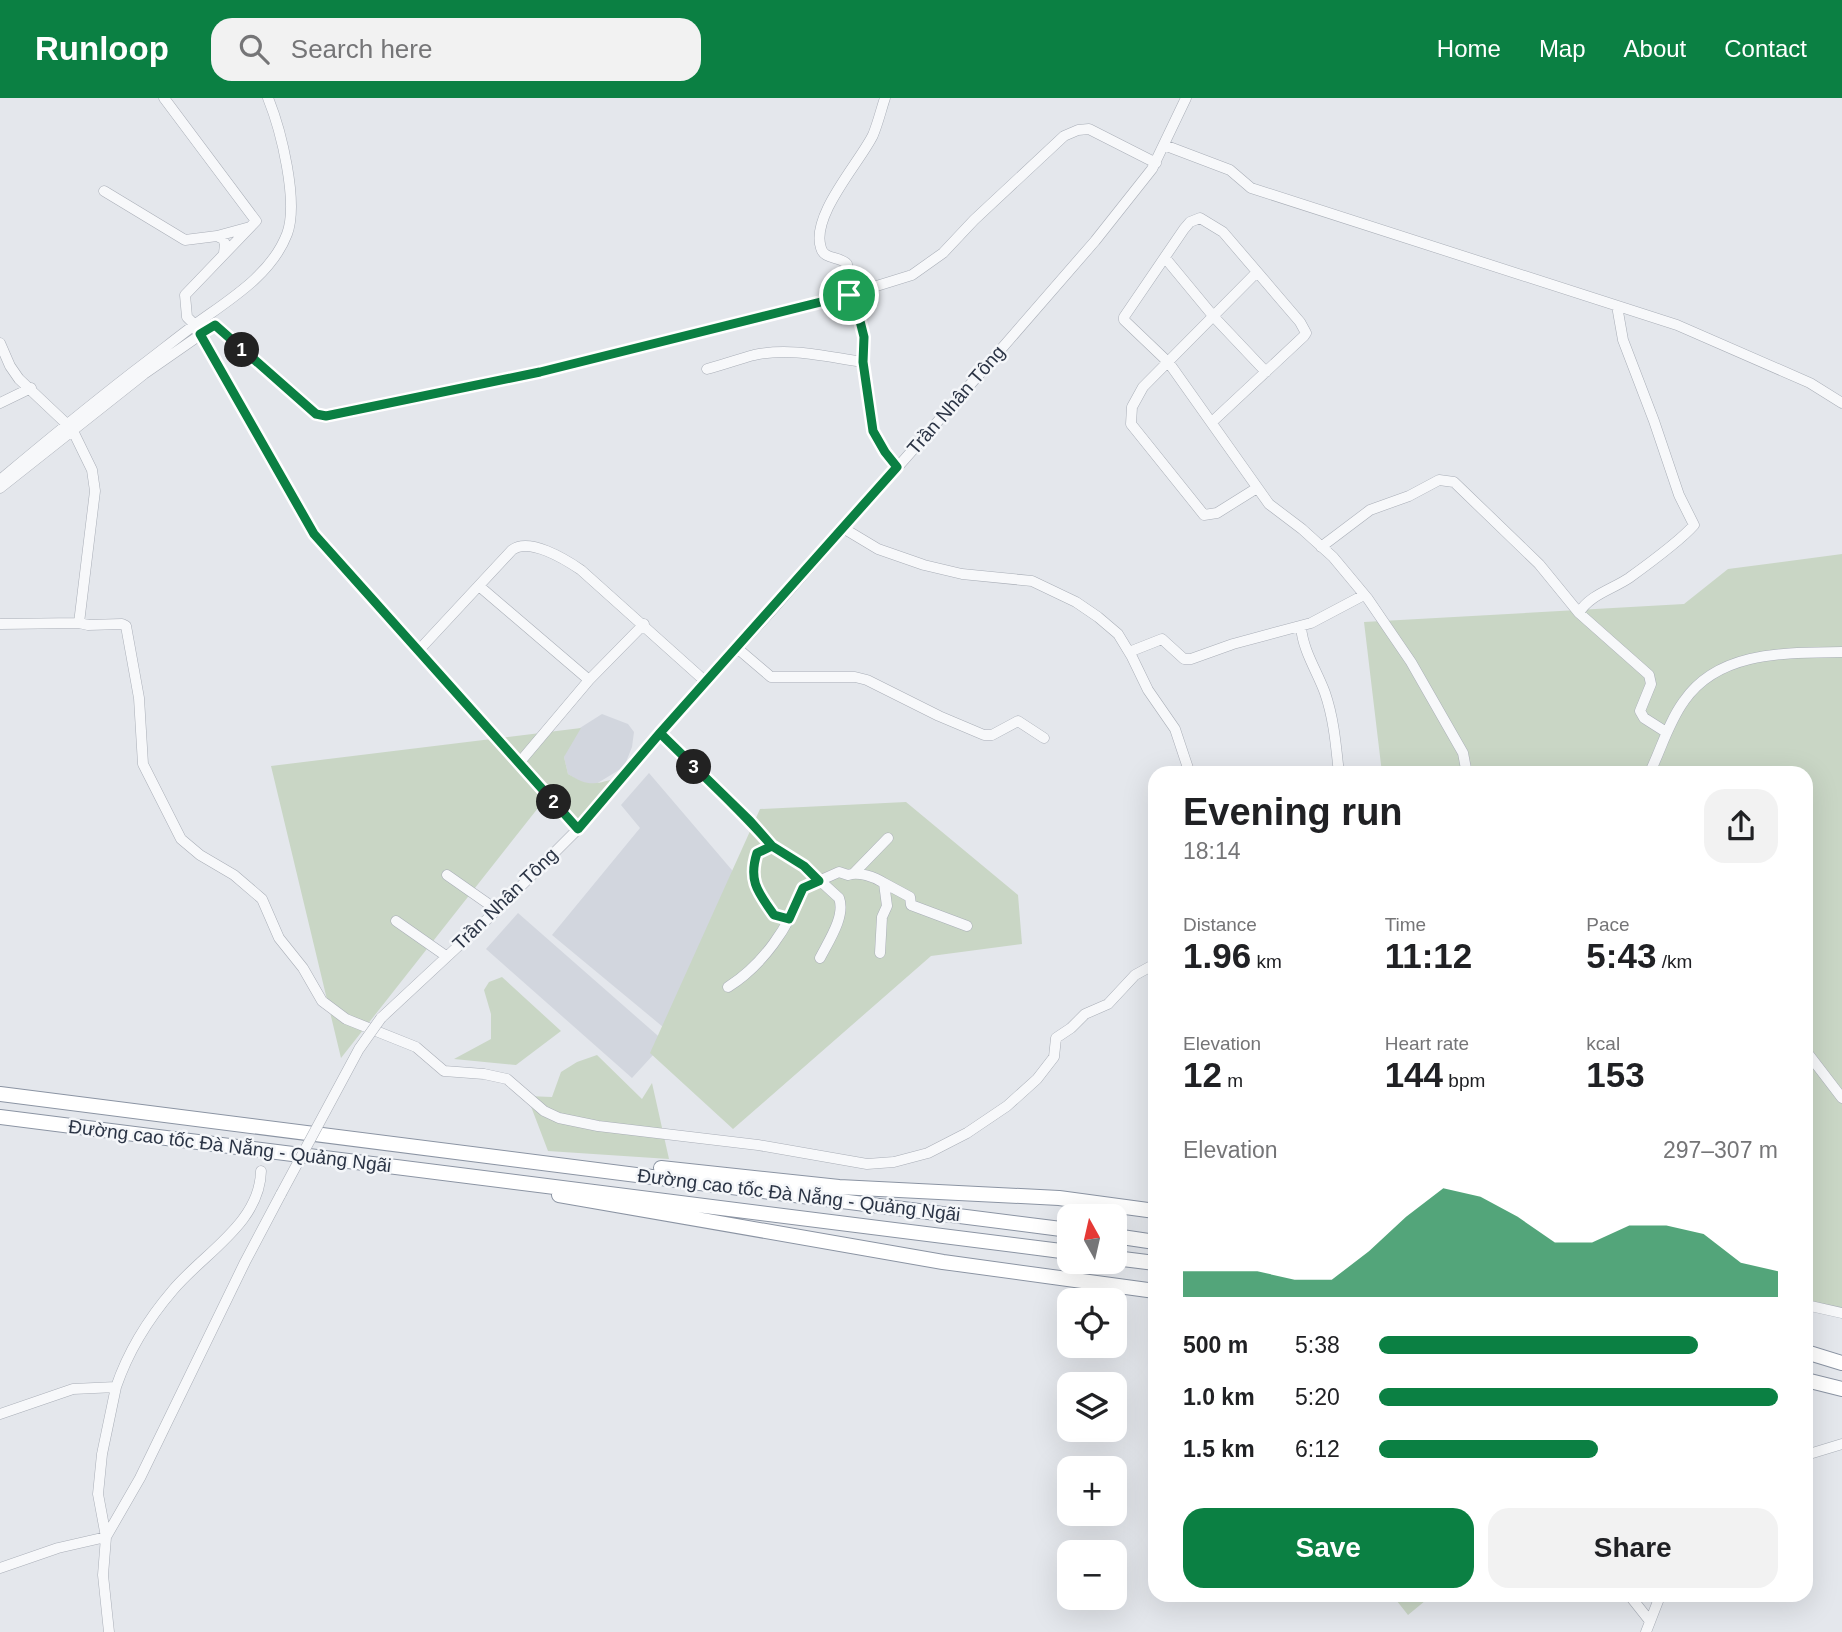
<!DOCTYPE html>
<html lang="en">
<head>
<meta charset="utf-8">
<style>
	body { margin:0; font-family:Arial,sans-serif; background:#f2f2f2; color:#202124; height:100vh; display:flex; flex-direction:column; font-size:26px; white-space:nowrap }
	* { box-sizing:border-box; margin:0 }
	p { font-size:23px; color:#757577 }
	.icon { flex:none; width:38px; height:38px; fill:none; stroke:currentColor; stroke-width:2; stroke-linecap:round; stroke-linejoin:round }
	.map { position:relative; flex:1; overflow:hidden }
	.details { position:absolute; left:1148px; top:668px; width:665px; height:836px; display:flex; flex-direction:column; background:#fff; border-radius:21px; box-shadow:0 7px 28px #0002 }
	.details>* { flex:none }
	.needle { width:46px; rotate:352deg }
	.tools { position:absolute; left:1057px; top:1106px; display:grid; gap:14px }
	.tools a { display:grid; place-items:center; width:70px; height:70px; border-radius:14px; background:#fff; box-shadow:0 7px 28px #0002; font-size:35px }
	.pin { position:absolute; display:grid; place-items:center; width:60px; height:60px; color:#fff; margin:-30px; border:4px solid #fff; border-radius:50%; box-shadow:0 2px 7px #0007 }
	.km { position:absolute; width:35px; height:35px; margin:-18px; border-radius:50%; background:#222; color:#fff; font-size:19px; line-height:35px; text-align:center }
	.round { display:grid; place-items:center; flex:none; width:74px; height:74px; border-radius:21px; background:#f2f2f2 }
	.headline { display:flex; align-items:center; justify-content:space-between; height:119px; padding:0 35px }
	h1 { font-size:38px; font-weight:700; line-height:52px }
	.stats { display:grid; grid-template-columns:repeat(3,1fr); gap:10px; height:119px; padding:7px 35px }
	.stats div { display:grid; align-content:center }
	.stats b { font-size:35px; font-weight:700 }
	.stats small { font-size:19px; font-weight:400 }
	.stats p { font-size:19px }
	.chart { height:196px; padding:14px 35px }
	.chart p { display:flex; justify-content:space-between }
	.chart svg { width:100%; height:126px; margin-top:7px; fill:#0b8043; opacity:.7 }
	.primary-button { display:flex; gap:14px; margin-top:auto; padding:14px 35px }
	.primary-button a { flex:1; height:80px; border-radius:21px; background:#0b8043; color:#fff; font-size:28px; font-weight:700; line-height:80px; text-align:center }
	.primary-button a+a { background:#f2f2f2; color:#202124 }
	ul { padding:0 35px; list-style:none; font-size:23px }
	li { display:grid; grid-template-columns:112px 84px 1fr; align-items:center; height:52px }
	li i { height:18px; border-radius:9px; background:#0b8043 }
	header { display:flex; align-items:center; gap:42px; box-sizing:border-box; height:98px; padding:0 35px; background:#0b8043; color:#fff }
	header strong { font-size:33px }
	nav { display:flex; gap:38px; margin-inline-start:auto; font-size:24px }
	.search { width:490px; height:63px; background:#f2f2f2; display:flex; align-items:center; gap:18px; box-sizing:border-box; padding:0 24px; border-radius:21px; color:#757577; font-size:26px }
	.map>svg:first-child { display:block }
	.built { fill:#d2d6de }
	.green { fill:#c9d6c5 }
	.lines { fill:none; stroke-linecap:round; stroke-linejoin:round }
	.minor-casing { stroke:#a9aeb7; stroke-width:11 }
	.highway-casing { stroke:#8b94a3; stroke-width:16 }
	.minor { stroke:#f7f8fa; stroke-width:10 }
	.highway { stroke:#fff; stroke-width:14 }
	.minor-bridge-casing { stroke:#a9aeb7; stroke-width:11; stroke-linecap:butt }
	.minor-bridge { stroke:#f7f8fa; stroke-width:10 }
	.route-casing { stroke:#fff; stroke-width:14 }
	.route { stroke:#0b8043; stroke-width:9 }
	.labels { text-anchor:middle; dominant-baseline:central; stroke-width:5; stroke-linejoin:round; paint-order:stroke }
	.street-label { font-size:19px; fill:#2b3445; stroke:#f4f6f9 }
</style>
</head>
<body>
<header>
<strong>Runloop</strong>
<div class="search"><svg class="icon" aria-label="search" viewBox="0 0 24 24"><circle cx="10" cy="10" r="6"/><path d="M15 15l6 6"/></svg>Search here</div>
<nav><a>Home</a><a>Map</a><a>About</a><a>Contact</a></nav>
</header>
<div class="map">
<svg width="1842" height="1534" viewBox="0 0 1842 1534">
	<rect width="100%" height="100%" fill="#e4e7ec"/>
	<path class="built" d="M602,616l26,10 6,8 -2,15 -8,20 -28,17h-12l-16,-10 -4,-17 8,-24z
		M649,675l100,117 -86,137 -111,-92 88,-107 -19,-23z
		M518,815l147,129 -33,36 -146,-129z"/>
	<path class="green" d="M1842,456v760l-11,2 -25,-19v-523l-424,-1 -18,-151 320,-18 44,-35z
		M581,630l-17,29 4,17c20,12 24,11 46,5l-36,50 -40,-21 -197,250 -70,-292z
		M906,704l112,93 4,49 -91,12 -198,173 -83,-76 110,-244z
		M502,879l59,54 -45,34 -62,-6 37,-20v-25l-7,-24 5,-8z
		M597,957l45,44 10,-16 17,76 -121,-8 -21,-55 25,1 9,-25 16,-10z
		M1393,1498h38l-23,19z"/>
	<g class="lines">
		<g class="minor-casing">
			<path id="minor" d="M164,0l92,123 -71,74 2,22 8,8 119,209 264,295
				M885,0c-4,12 -7,25 -12,37 -13,27 -63,81 -52,113 3,12 19,8 26,16l3,44 10,13 4,16 -1,25 10,69 12,21 12,15
				M1164,47l66,25 21,18 426,137 133,58 32,20
				M104,93l81,49 32,-4 6,3 2,5 -1,9
				M217,138l33,-9
				M1166,161l48,58 52,55
				M1256,175l-113,114 -11,20 -1,17 73,91 13,-2 40,-25
				M0,245l10,23 9,13 53,50 20,41 3,21 -16,132
				M707,271c16,-4 32,-10 47,-14 37,-8 73,2 109,7
				M0,305l31,-15
				M1212,324l92,-86 2,-3 -6,-11 -77,-90 -23,-14 -10,4 -6,7 -60,88v3l45,43 100,141 33,25 31,28 35,42 43,63 52,91 4,21
				M0,382c44,-37 88,-73 133,-108 20,-15 40,-31 60,-46 34,-25 78,-50 94,-92 12,-32 -6,-104 -19,-136
				M0,390l144,-114 69,-48 2,-1 101,89 10,2 214,-44 298,-74 74,-23 31,-22 31,-33 90,-84 14,-6 11,-1 67,34
				M843,430l35,21 46,16 38,9 70,7 44,21 22,15 20,17 14,23 16,33 27,39 15,45
				M1321,449l49,-37 39,-14 30,-16 15,2 85,82 40,49 70,62 2,9 -11,27 4,7 22,14
				M479,488l110,94
				M1579,515c10,-18 34,-24 50,-35 18,-13 51,-37 65,-53l-15,-30 -25,-74 -31,-81 -6,-34
				M0,526l79,-1 9,2 34,-1 4,2 13,72 4,66 38,75 19,16 34,20 28,24 17,39 24,30 19,33 24,18 70,28 28,24 40,3 23,5 37,32 15,7 39,8 160,19 109,19 27,-2 34,-9 39,-20 40,-27 30,-27 17,-22 2,-19 15,-10 14,-14 23,-10 27,-29 20,-11
				M1301,529c2,24 16,44 24,66 9,26 11,53 14,81
				M737,550l34,29h84l12,3 72,36 45,19h8l26,-14 26,17
				M419,552l93,-100c17,-13 53,9 69,20l125,112
				M1129,554l33,-13 22,20h7l42,-15 78,-21 53,-28
				M660,635l90,88 22,25 32,20 35,32c7,18 -11,44 -19,60
				M519,665l70,-83 55,-56
				M1649,676c12,-24 19,-51 35,-73 35,-51 103,-48 158,-49
				M772,748l-15,7c-9,28 1,39 16,62l16,4
				M854,775l34,-35
				M447,777l50,35
				M884,785l26,14 1,8 56,21
				M396,823l50,35
				M728,889c35,-22 61,-60 75,-99l36,-16 9,3c10,-4 27,2 36,8l3,23 -5,11 -2,36
				M381,920l116,-108 81,-81 82,-96 112,-123 211,-240 112,-129 57,-72 34,-71
				M1806,953l36,47
				M1806,1207l36,8
				M116,1289c12,-35 33,-69 57,-97 31,-37 87,-67 88,-119
				M0,1316l73,-25 43,-2 -14,67 -4,40 8,43 -48,11 -58,20
				M1806,1357l36,-11
				M1630,1498l19,24
				M109,1534l-6,-57 3,-38 34,-59 105,-216 36,-68
				M1646,1534l14,-36"/>
		</g>
		<g class="highway-casing">
			<path id="highway" d="M0,996l1069,136
				M0,1019l1069,135
				M661,1070l178,19 220,11 96,13
				M559,1097l384,67 212,29
				M1115,1138l40,6
				M1115,1160l40,5
				M1806,1254l36,11
				M1806,1282l36,9"/>
		</g>
		<use href="#minor" class="minor"/>
		<use href="#highway" class="highway"/>
		<g class="minor-bridge-casing">
			<path id="minor-bridge" d="M281,1096l78,-145 22,-31"/>
		</g>
		<use href="#minor-bridge" class="minor-bridge"/>
	</g>
	<g class="lines">
		<g class="route-casing">
			<path id="route" d="M849,197l-309,77 -214,44 -10,-2 -101,-89 -15,9 114,200 264,295 82,-96 90,88 22,25 32,20 15,15 -16,7 -14,31 -15,-4c-16,-23 -26,-34 -17,-62l15,-7c-35,-40 -75,-76 -112,-113l237,-266 -12,-15 -12,-21 -10,-69 1,-25 -4,-16 -9,-10 -2,-16"/>
		</g>
		<use href="#route" class="route"/>
	</g>
	<g class="labels">
		<g class="street-label">
			<text transform="translate(956 302) rotate(-49)">Trần Nhân Tông</text>
			<text transform="translate(505 801) rotate(-44)">Trần Nhân Tông</text>
			<text transform="translate(230 1048) rotate(7)">Đường cao tốc Đà Nẵng - Quảng Ngãi</text>
			<text transform="translate(799 1097) rotate(7)">Đường cao tốc Đà Nẵng - Quảng Ngãi</text>
		</g>
	</g>
</svg>
<div class="tools">
<a><svg class="needle" viewBox="-14 -14 28 28"><path d="M0-13l5 13h-10z" fill="#e53935"/><path d="M0 13l5-13h-10z" fill="#757577"/></svg></a>
<a><svg class="icon" aria-label="locate" viewBox="0 0 24 24"><circle cx="12" cy="12" r="6"/><path d="M12 2v4M12 18v4M2 12h4M18 12h4"/></svg></a>
<a><svg class="icon" aria-label="layers" viewBox="0 0 24 24"><path d="M12 4l9 5-9 5-9-5zM3 14l9 5 9-5"/></svg></a>
<a>+</a>
<a>−</a>
</div>
<div class="pin" style="left:849px;top:197px;background:#1e9e55"><svg class="icon" aria-label="arrive" viewBox="0 0 24 24"><path d="M6 21V4h12l-3 4 3 4H6"/></svg></div>
<b class="km" style="left:242px;top:252px">1</b>
<b class="km" style="left:554px;top:704px">2</b>
<b class="km" style="left:694px;top:669px">3</b>
<section class="details">
<div class="headline"><div><h1>Evening run</h1><p>18:14</p></div><a class="round"><svg class="icon" aria-label="share" viewBox="0 0 24 24"><path d="M12 15V3M7 8l5-5 5 5M5 13v7h14v-7"/></svg></a></div>
<div class="stats">
<div><p>Distance</p><b>1.96<small> km</small></b></div>
<div><p>Time</p><b>11:12</b></div>
<div><p>Pace</p><b>5:43<small> /km</small></b></div>
</div>
<div class="stats">
<div><p>Elevation</p><b>12<small> m</small></b></div>
<div><p>Heart rate</p><b>144<small> bpm</small></b></div>
<div><p>kcal</p><b>153</b></div>
</div>
<div class="chart"><p><span>Elevation</span>297–307 m</p>
<svg viewBox="0 0 160 44" preserveAspectRatio="none"><path d="M0 44V35L10 35L20 35L30 38L40 38L50 28L60 16L70 6L80 9L90 16L100 25L110 25L120 19L130 19L140 22L150 32L160 35V44z"/></svg>
</div>
<ul>
<li><b>500 m</b>5:38<i style="width:80%"></i></li>
<li><b>1.0 km</b>5:20<i style="width:100%"></i></li>
<li><b>1.5 km</b>6:12<i style="width:55%"></i></li>
</ul>
<div class="primary-button"><a>Save</a><a>Share</a></div>
</section>
</div>
</body>
</html>
